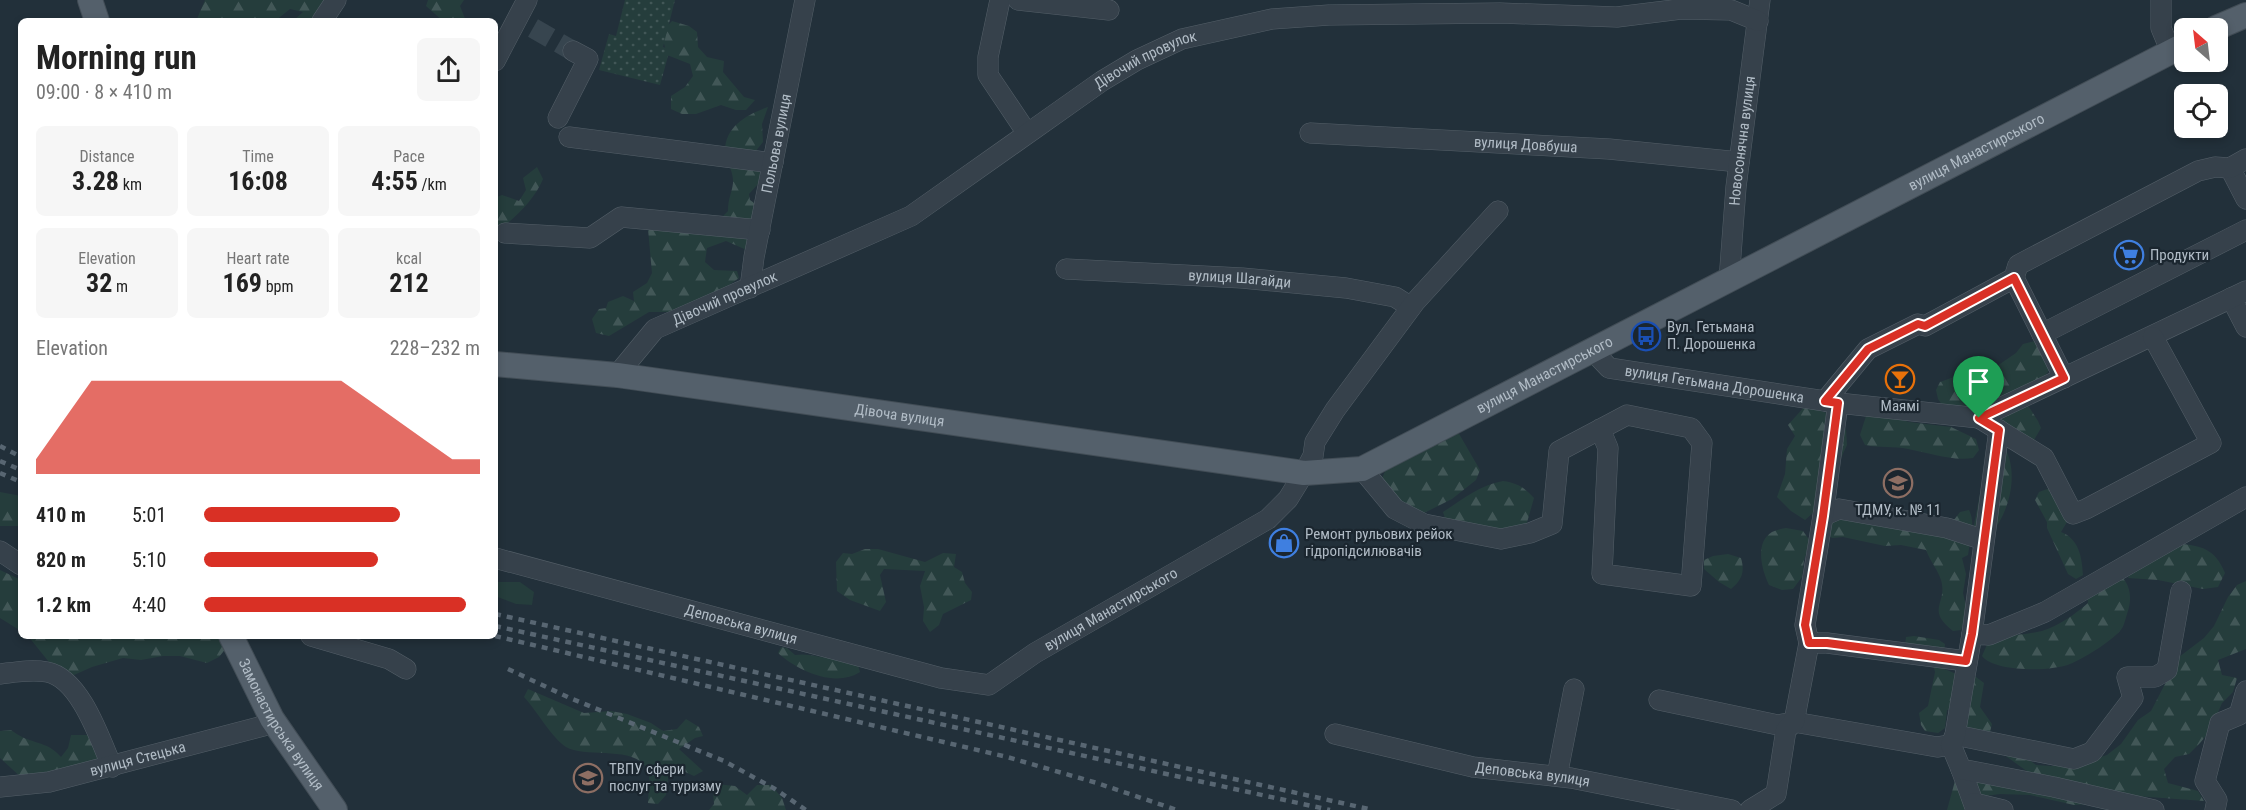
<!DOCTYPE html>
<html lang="en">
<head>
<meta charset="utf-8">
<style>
	body { margin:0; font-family:"Roboto Condensed",sans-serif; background:#f6f6f6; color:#222; height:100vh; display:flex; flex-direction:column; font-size:22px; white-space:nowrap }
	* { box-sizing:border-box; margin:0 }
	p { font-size:20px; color:#767676 }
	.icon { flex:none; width:33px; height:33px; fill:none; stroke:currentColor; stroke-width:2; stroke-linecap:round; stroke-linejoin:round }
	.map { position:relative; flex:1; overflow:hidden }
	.drawer { position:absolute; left:18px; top:18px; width:480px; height:621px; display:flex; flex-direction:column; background:#fff; border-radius:9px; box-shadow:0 3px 9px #0003 }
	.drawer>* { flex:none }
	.needle { width:39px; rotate:332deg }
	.buttons { position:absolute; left:2174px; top:18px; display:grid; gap:12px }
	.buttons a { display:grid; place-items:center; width:54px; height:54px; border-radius:9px; background:#fff; box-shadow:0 3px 9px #0003; font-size:30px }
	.pin { position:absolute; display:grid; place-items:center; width:51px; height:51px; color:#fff; margin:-62px -26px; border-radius:50% 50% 50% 0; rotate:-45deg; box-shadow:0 0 6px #0007 }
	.pin .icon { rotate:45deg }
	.round { display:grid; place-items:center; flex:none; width:63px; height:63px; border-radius:9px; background:#f6f6f6 }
	.overview { display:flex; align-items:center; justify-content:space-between; height:102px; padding:0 18px }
	h1 { font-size:33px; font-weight:700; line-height:45px }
	.figures { display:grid; grid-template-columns:repeat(3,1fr); gap:9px; height:102px; padding:6px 18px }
	.figures div { display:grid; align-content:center; border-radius:9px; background:#f6f6f6; text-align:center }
	.figures b { font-size:26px; font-weight:700 }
	.figures small { font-size:16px; font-weight:400 }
	.figures p { font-size:16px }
	.chart { height:168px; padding:12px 18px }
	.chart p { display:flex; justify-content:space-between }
	.chart svg { width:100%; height:108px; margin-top:6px; fill:#d93025; opacity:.7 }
	ul { padding:0 18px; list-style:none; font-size:20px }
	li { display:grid; grid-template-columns:96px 72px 1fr; align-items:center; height:45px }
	li i { height:15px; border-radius:8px; background:#d93025 }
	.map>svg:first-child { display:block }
	.forest { fill:url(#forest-firs) }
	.park { fill:#253d3c }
	.garden { fill:url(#garden-dots) }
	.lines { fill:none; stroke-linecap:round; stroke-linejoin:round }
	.minor-tunnel { stroke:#37454f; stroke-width:20; stroke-dasharray:20 10; stroke-linecap:butt }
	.minor-casing { stroke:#545f68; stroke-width:21 }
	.major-casing { stroke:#424d56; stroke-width:26 }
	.minor { stroke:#36414b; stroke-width:20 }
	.major { stroke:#54606b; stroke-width:24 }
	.rail { stroke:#586672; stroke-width:4.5; stroke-dasharray:6 6; stroke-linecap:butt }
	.route-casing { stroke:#fff; stroke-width:12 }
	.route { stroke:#d93025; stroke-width:8 }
	.labels { text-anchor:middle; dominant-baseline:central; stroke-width:4.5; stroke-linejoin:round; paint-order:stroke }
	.street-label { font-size:15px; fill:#b1bcc6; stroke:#1b262f }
	.poi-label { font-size:15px; fill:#b1bcc6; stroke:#1b262f; text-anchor:start }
</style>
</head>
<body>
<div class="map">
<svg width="2246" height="810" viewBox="0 0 2246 810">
	<defs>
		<pattern id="forest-firs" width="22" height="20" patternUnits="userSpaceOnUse" patternTransform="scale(1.5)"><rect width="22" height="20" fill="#253d3c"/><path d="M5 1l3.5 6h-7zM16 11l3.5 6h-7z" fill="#425757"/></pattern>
		<pattern id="garden-dots" width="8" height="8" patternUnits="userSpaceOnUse" patternTransform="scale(1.5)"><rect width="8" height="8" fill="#253d3c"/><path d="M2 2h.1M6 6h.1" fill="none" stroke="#425757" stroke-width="1.8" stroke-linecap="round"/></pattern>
	</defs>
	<rect width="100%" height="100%" fill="#22303a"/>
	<path class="forest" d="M205,0h126l-8,21h-30l10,-9 -13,-3 -15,12h-79z
		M428,0h36l-4,6 6,15h-23l-17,-15z
		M672,21l17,5 8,6 1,15 9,10 17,4 -1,11 21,25 11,3 -9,10h-10l-15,-5 -25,9h-14l-11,-5v-13l14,-9 8,-11 -3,-12 -23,-9 -6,-23z
		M768,107l-6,17 1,18 -8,10 13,21 -19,21 1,6 11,8 -12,43 -23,-10 -19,7 -2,14 9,8 23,1 2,7 -24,17 -45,17h-21l-40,24 -13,-3 -4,-14 7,-10 7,-1 2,-6 15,-6 11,5 -1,-9 14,-9 5,-10 -4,-44 68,-6 12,-12c0,-13 4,-18 5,-28 1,-11 -7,-22 -8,-32 0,-25 23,-37 43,-44z
		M537,167l6,12c-8,20 -30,42 -48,53v-34l7,-3 17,6 7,-11 -3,-12z
		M2039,340l12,24 -3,8 -10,11 -46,22 -18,2 -16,5 -13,-3 -7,-10 -2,-9 4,-8 14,-5 14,3 10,-1 38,-26 7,-9z
		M2025,401l13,20 3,7 -7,12 -34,-16 -1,-6z
		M1805,406l22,7 19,16 1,16 -13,28 -3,24 -26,23 -14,-9 -14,-14 8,-23 2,-25 8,-13 -7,-11z
		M1881,414l28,8 42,5 25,12 3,11 -6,8c-23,3 -43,-5 -65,-9 -14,-3 -29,-1 -43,-4l-5,-10 6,-19z
		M1458,432l22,38 -4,10 -24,19 -30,15 -24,-11 -16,-24 3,-8 7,-8z
		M2003,445c17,25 7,67 -12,89l-19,1 16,-82z
		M1503,481c14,2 21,6 31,17l-8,28c-25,12 -56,0 -81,-8l-2,-6c20,-13 35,-26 60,-31z
		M2050,488l20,19 -3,15 -6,10c18,7 21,25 22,43l-7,4 -8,-5 -21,-46v-6l-12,-22 4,-8z
		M0,492l21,4v30h-21z
		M1969,510c7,14 1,30 -1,45l-6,3 4,16 -3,19 4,18 -6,19 -8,1c-28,-22 -5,-27 -12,-51 -3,-10 -11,-19 -15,-30l-25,-5 -16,1 -42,-9 -11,1 -8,-6 9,-13h14l100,10 13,-17z
		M1786,528l17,3 7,10 -6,19 -2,17 -9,12 -11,1 -13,-5c-7,-15 -15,-42 3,-53 4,-2 9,-3 14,-4z
		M2176,543c25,3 39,5 49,30l-7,14 -15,2 -45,-9 -30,-2 7,-14z
		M865,549h13l47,13 18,-9 13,1 -2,13 8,5 3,11 7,9 -1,8 -28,14 -4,11 -9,7 -7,-11 1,-14 -4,-21 5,-15 -41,-2 -4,6 6,27 -6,9 -30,-11 -13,-9 -1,-29 7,-9 9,1z
		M1728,554l13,4c4,14 1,22 -10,31l-12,-7 -15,-13v-9l9,-4z
		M2112,567c17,13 22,27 15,47 -2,6 -3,13 -7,17 -10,11 -37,28 -50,33 -19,8 -76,8 -88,-8l7,-16c18,-5 35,-5 53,-9 17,-5 33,-17 46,-28l-1,-15 5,-15z
		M0,570l21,10v51l-21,-13z
		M2246,581v68l-28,11 4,15 15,3 -4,14 -11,11 -12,28 -10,12 -11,11 -14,3 -11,12 4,14 30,8 6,10 -82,-6 -34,9 -14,1 -44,-10 -30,-1 -15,2 -13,-8 2,-15 54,-1 -25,-18 21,2 12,9 15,1 41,-6 15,-5 14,-11 17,-24 13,-9 28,-54 25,-19 10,-12 14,-29 9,-12z
		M28,636h195l4,11 -8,10 -12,6 -27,-7h-17l-22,4 -18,-2 -31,9 -18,8 -17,-3z
		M1914,636l25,4 6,4 -1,9 -39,-6 1,-10z
		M781,647l6,1 8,7c12,-2 22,2 34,3 10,2 18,0 28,4l3,10c-25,16 -62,-1 -82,-19z
		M1933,664l28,12 15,1 8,6 -4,24 12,17 -3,12 -32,-8 -3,-19 -7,1 -2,18 -7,5 -13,-2 -4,-6 -2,-12 9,-7 7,-34z
		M528,689l56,24 27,-2 16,3 24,9 12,8 14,-2 9,-10 13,8 4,9 -8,2 -16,11 24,22 -9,5 -13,-6 -13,9 -2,16 -8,9 -10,-1c0,-9 3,-23 0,-32 -11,-27 -62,-12 -82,-24 -14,-9 -29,-36 -42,-50z
		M11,730c4,3 9,6 13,8 15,6 26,6 37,19l7,-9 3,-13h17l6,12 4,15 -75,17 -23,-21v-27z
		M1955,781l9,23v6h-17z
		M716,784l19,2 12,9 10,-10h14l11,13 4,12h-77l5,-6 -1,-12z"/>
	<path class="park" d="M495,582h25l14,10 -2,13 -16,-1 -21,-8z"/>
	<path class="garden" d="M625,0h50l-12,47 7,2 -10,36 -61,-15 10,-36 7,2z"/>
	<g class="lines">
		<path class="minor-tunnel" d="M533,28l40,23"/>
		<g class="minor-casing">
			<g id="minor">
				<path d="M1000,0l-12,57v18l39,58"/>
				<path d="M1018,0l91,10"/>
				<path d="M2161,0v28l10,24"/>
				<path d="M322,21l14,-21"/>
				<path d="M495,61l32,-61"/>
				<path d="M558,118l30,-59 -15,-8"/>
				<path id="s1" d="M1310,133l299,16 130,13"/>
				<path d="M569,137l204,26"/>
				<path d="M2230,168l16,31"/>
				<path d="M505,233l85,5 31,-21 139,13"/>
				<path id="s2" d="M1066,269l176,9 104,10 49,9 16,10"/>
				<path d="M2014,278l50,100"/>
				<path id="s3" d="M1729,281l7,-94 24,-187"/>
				<path id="s4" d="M750,288l4,-31 51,-257"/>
				<path d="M2231,298l15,29"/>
				<path d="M2042,334l204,-104"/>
				<path id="s5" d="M1593,351l16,17 229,35 141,15 267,-127"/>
				<path id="s6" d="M617,375l38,-46 256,-113 191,-135 35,-21 45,-21 90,-20 57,-4 171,-2 117,4 64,-8 50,1 27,11"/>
				<path d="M1825,401l43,-52 50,-25 7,2 89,-48 4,-13 180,-94 17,-4 15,1 16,-9"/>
				<path d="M1979,418l65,40 29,56 13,-5 125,-66 -58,-106"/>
				<path d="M1362,469l33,40 29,15 77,15 29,-6 22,-9 7,-73 68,-36 64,13 11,15 -11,143 -89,-12 6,-126 -8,-19"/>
				<path d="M1823,516l16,-7 108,19 37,12"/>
				<path d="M0,551l21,14"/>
				<path id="s7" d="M495,558l446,120 48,7 46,-32 233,-134 20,-20 16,-26 9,-17 2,-14 20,-32 80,-108 83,-91"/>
				<path d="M1972,634l27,-204"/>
				<path d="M311,636l78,23 17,10"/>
				<path d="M1809,643h18l139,18"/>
				<path d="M0,674c16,-2 31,-5 47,-2 33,6 53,67 65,95"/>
				<path d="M1659,700l119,25 16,-3 143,25 14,-2"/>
				<path id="s8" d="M1335,734l138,33 98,11 161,32"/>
				<path d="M1955,735l119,24 18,-7 41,-54 -6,-21h28l12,-7 14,-79"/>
				<path d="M1961,769l15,41"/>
				<path d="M1557,776l17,-87"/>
				<path id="s9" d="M0,787l49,-5 214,-56 9,-7"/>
				<path d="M1974,803l29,7"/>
				<path d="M1750,810l26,-16 10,-64 8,-8 15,-79 -4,-18 18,-109 15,-113"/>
				<path d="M2154,810l-100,-23 -93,-18 -10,-24 4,-10 17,-101 17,1 56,-23 201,-115"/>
				<path d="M2215,810l2,-10 -12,-19 15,-58 19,-8 7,-24"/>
			</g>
		</g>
		<g class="major-casing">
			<g id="major">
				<path d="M90,0l7,21"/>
				<path d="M2216,28l30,-13"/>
				<path id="s10" d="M495,364l122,11 687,98 58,-4 822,-424"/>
				<path id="s11" d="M231,636l41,83 63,91"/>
			</g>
		</g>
		<use href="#minor" class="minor"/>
		<use href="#major" class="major"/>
		<path class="rail" d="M0,446l21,11
			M0,461l21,9
			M0,473l21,9
			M495,614l878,196
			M495,626l835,184
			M495,636l512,121 90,26 80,27
			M508,669l62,29 154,63 51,28 31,21"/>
	</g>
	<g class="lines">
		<g class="route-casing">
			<path id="route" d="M2014,278l50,100 -85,40 20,12 -27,204 -6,27 -139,-18h-18l-4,-18 18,-109 15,-113 -13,-2 43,-52 50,-25 7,2z"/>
		</g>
		<use href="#route" class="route"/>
	</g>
	<defs>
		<g id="supermarket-ring" transform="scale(1.5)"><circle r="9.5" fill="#1b262f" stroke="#3f7fe0" stroke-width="1.5"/><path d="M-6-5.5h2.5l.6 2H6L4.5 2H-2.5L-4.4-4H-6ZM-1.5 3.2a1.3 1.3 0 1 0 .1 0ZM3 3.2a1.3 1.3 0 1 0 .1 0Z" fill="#3f7fe0"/></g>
		<g id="bus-ring" transform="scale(1.5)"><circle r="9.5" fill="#1b262f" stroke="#1a4fb4" stroke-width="1.5"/><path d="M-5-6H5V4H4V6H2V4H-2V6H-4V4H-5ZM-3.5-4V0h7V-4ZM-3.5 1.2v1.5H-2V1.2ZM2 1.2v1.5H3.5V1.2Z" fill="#1a4fb4"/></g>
		<g id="bar-ring" transform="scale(1.5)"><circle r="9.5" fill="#1b262f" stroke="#e8710a" stroke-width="1.5"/><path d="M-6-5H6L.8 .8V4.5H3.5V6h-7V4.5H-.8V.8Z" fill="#e8710a"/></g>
		<g id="university-ring" transform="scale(1.5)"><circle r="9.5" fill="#1b262f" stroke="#8d6e63" stroke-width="1.5"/><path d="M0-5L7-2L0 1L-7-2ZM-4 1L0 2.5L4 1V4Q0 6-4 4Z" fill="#8d6e63"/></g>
		<g id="shop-ring" transform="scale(1.5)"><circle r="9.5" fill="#1b262f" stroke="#3f7fe0" stroke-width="1.5"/><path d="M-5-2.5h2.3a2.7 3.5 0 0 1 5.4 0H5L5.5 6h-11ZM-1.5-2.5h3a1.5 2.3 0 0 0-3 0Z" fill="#3f7fe0"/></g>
	</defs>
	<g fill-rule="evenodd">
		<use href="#supermarket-ring" x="2129" y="255"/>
		<use href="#bus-ring" x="1646" y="336"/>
		<use href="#bar-ring" x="1900" y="379"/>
		<use href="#university-ring" x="1898" y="483"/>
		<use href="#shop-ring" x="1284" y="543"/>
		<use href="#university-ring" x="588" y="778"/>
	</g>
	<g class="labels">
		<g class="street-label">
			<text stroke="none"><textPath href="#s6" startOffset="622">Дівочий провулок</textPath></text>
			<text stroke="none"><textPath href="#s3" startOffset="141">Новосонячна вулиця</textPath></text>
			<text stroke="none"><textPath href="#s4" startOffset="147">Польова вулиця</textPath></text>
			<text stroke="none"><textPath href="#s1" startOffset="216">вулиця Довбуша</textPath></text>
			<text stroke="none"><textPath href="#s10" startOffset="1566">вулиця Манастирського</textPath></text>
			<text stroke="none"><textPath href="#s2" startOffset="174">вулиця Шагайди</textPath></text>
			<text stroke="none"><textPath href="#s6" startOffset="136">Дівочий провулок</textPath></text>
			<text stroke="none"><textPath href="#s10" startOffset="1080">вулиця Манастирського</textPath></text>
			<text stroke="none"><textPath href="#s5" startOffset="130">вулиця Гетьмана Дорошенка</textPath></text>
			<text stroke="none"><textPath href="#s10" startOffset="408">Дівоча вулиця</textPath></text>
			<text stroke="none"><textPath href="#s7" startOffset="654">вулиця Манастирського</textPath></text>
			<text stroke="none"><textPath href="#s7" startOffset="255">Деповська вулиця</textPath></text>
			<text stroke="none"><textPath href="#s11" startOffset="102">Замонастирська вулиця</textPath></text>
			<text stroke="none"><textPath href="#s9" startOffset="141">вулиця Стецька</textPath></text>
			<text stroke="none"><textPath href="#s8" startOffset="202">Деповська вулиця</textPath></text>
		</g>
		<g class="poi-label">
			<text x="2150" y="255">Продукти</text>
			<text x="1667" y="327">Вул. Гетьмана<tspan x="1667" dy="17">П. Дорошенка</tspan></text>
			<text x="1900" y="406" text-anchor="middle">Маямі</text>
			<text x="1898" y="510" text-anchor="middle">ТДМУ, к. № 11</text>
			<text x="1305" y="534">Ремонт рульових рейок<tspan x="1305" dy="17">гідропідсилювачів</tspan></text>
			<text x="609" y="769">ТВПУ сфери<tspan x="609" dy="17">послуг та туризму</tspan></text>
		</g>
	</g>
</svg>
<div class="buttons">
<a><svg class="needle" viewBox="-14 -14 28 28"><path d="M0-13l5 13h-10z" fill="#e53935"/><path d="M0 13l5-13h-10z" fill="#767676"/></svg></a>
<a><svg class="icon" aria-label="locate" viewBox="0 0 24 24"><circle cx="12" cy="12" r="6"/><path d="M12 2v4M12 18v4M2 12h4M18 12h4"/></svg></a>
</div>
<div class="pin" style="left:1979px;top:418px;background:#1e9e55"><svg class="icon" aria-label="arrive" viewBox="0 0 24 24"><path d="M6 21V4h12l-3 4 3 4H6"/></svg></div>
<section class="drawer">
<div class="overview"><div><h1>Morning run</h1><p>09:00 · 8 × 410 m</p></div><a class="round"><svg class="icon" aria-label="share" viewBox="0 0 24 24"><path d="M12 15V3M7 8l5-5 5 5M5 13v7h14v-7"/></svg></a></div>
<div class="figures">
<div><p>Distance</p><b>3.28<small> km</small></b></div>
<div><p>Time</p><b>16:08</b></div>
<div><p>Pace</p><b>4:55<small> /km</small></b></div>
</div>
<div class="figures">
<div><p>Elevation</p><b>32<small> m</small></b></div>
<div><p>Heart rate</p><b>169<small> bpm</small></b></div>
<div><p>kcal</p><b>212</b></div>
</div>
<div class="chart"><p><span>Elevation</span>228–232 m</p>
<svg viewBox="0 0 160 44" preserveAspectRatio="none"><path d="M0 44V38L10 22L20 6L30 6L40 6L50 6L60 6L70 6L80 6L90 6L100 6L110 6L120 14L130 22L140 30L150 38L160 38V44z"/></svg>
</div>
<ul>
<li><b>410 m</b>5:01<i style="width:71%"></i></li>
<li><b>820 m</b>5:10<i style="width:63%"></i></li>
<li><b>1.2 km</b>4:40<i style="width:95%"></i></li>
</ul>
</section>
</div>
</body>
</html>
